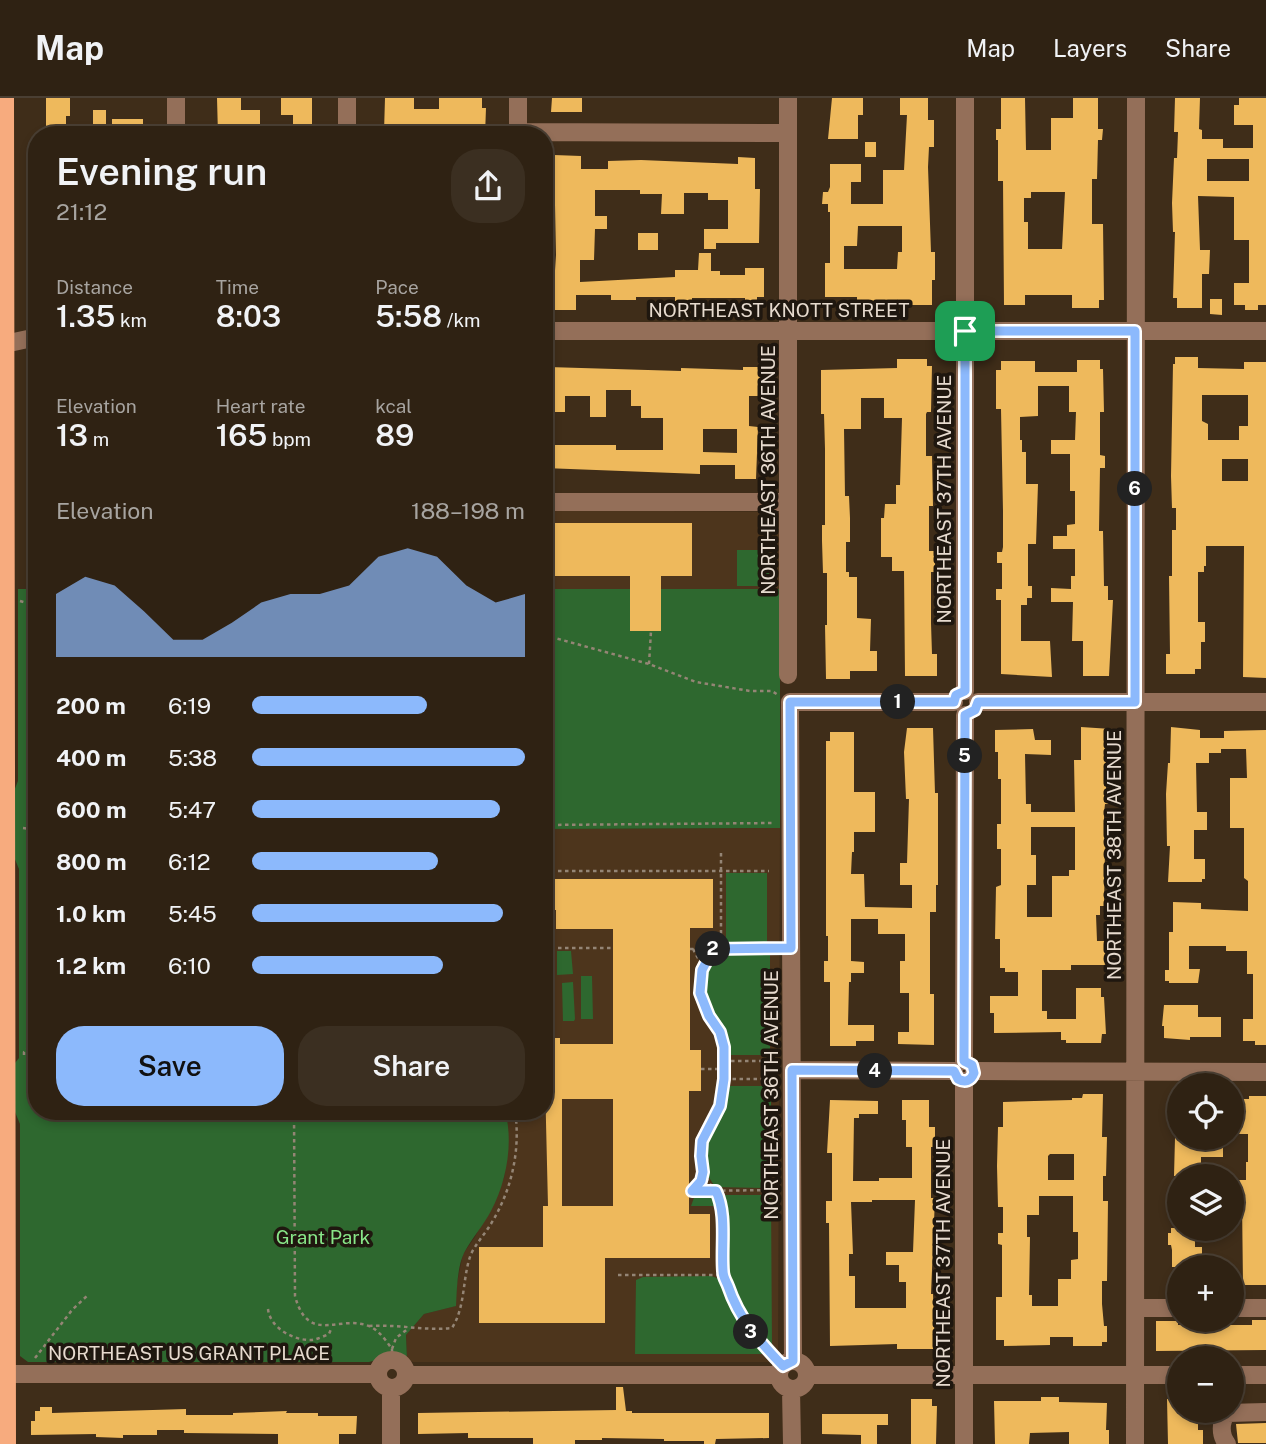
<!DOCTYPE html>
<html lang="en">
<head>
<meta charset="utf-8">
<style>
	body { margin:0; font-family:"Public Sans",sans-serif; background:#3b2f21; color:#f1f3f6; height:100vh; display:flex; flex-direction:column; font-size:26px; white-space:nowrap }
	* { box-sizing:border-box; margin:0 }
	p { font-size:23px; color:#a7a4a0 }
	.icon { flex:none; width:38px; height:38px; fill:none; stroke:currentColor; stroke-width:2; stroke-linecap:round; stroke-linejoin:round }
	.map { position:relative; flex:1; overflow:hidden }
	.details { position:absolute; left:28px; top:28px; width:525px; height:994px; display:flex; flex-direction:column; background:#2f2213; border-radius:28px; box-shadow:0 4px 10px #0003,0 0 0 2px #4a3f33 }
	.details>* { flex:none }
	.fabs { position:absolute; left:1167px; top:975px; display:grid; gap:14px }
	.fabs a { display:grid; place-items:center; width:77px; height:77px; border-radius:50%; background:#2f2213; box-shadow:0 4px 10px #0003,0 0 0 2px #4a3f33; font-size:35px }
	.pin { position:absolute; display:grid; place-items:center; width:60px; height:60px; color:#fff; margin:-30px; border-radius:14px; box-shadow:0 4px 10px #0006 }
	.km { position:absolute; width:35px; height:35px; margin:-18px; border-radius:50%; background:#222; color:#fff; font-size:19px; line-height:35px; text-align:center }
	.round { display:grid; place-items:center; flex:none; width:74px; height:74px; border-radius:28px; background:#3b2f21 }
	.headline { display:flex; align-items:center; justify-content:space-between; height:119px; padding:0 28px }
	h1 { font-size:38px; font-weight:600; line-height:52px }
	.figures { display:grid; grid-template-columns:repeat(3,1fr); gap:10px; height:119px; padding:7px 28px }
	.figures div { display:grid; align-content:center }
	.figures b { font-size:30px; font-weight:600 }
	.figures small { font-size:19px; font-weight:400 }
	.figures p { font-size:19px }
	.chart { height:196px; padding:14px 28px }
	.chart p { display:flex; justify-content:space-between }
	.chart svg { width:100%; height:126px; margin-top:7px; fill:#8cb9fc; opacity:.7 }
	.action { display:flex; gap:14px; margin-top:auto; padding:14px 28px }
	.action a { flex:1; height:80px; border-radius:28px; background:#8cb9fc; color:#111; font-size:28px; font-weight:600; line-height:80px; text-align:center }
	.action a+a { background:#3b2f21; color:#f1f3f6 }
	ul { padding:0 28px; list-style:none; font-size:23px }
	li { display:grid; grid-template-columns:112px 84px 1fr; align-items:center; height:52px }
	li i { height:18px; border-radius:9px; background:#8cb9fc }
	header { display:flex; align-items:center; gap:42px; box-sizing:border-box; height:98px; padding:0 35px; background:#2f2213; border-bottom:2px solid #4a3f33 }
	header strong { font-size:33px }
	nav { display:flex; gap:38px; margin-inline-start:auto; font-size:24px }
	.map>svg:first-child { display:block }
	.built { fill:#4d351c }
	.green { fill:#2e682f }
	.building { fill:#eeb95c; fill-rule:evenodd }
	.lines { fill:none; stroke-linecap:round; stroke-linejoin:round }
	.path { stroke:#948575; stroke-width:2.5; stroke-dasharray:3.5 3.5; stroke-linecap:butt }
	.minor { stroke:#946f59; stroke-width:18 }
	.major { stroke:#f7ab7e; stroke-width:18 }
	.route-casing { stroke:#fff; stroke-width:14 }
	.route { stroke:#8cb9fc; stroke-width:9 }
	.labels { text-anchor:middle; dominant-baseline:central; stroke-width:7; stroke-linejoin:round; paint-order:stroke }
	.street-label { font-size:19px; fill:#e6dace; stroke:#1f170f }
	.park-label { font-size:19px; fill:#88e688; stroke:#1f170f }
</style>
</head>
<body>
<header>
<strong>Map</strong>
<nav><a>Map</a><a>Layers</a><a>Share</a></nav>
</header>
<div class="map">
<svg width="1266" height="1346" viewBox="0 0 1266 1346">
	<rect width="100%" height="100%" fill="#3f2d19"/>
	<path class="built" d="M544,412l235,2 1,77h-236z
		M780,730l-2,532 -5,2h-360l-6,-3 -1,-24 18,-21 31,-8 2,-23 6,-29 12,-17 29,-59 4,-33 -3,-34h39v-282z"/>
	<path class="green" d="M737,452h32v36h-32z
		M18,491h19v522h468c9,32 1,72 -14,100 -8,15 -19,27 -27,42 -7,15 -7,36 -8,53l-32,8 -18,21 1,24 -12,-4 -26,7h-341l-8,-6v-232l-5,-12v-49l4,-5v-189l-5,-12v-66l4,-10z
		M544,491h236v239l-236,1z
		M726,775h41v70h-41z
		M557,853h14l2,23 -16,1z
		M714,855h56v102h-41l-4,-20 -16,-25 -6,-19 1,-17z
		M581,878h11l1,43h-12z
		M573,884l2,37 -1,2h-11l-1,-38z
		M730,988h41v102l-56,-1 -10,-16 -2,-22 2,-12 18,-25z
		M695,1097h20l5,11h-29z
		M724,1097h47l1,152 -3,1c-48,-44 -44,-93 -45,-153z
		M711,1178l9,3 4,6 16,36 24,29 1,4h-130l1,-74 7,-3z"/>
	<path class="building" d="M46,0h24v18h-4v19h-20z
		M217,0h24v12h19v19l-26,-1v7h-16z
		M281,0h31v37h-19v-20h-12z
		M385,0h29v11h25v-11h43v10h4l-1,27h-24v-9h-8v-2h-38v8h-4v3h-22v-3h-5z
		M552,0h30v14h-31z
		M832,0h31v17h-5v24h-30z
		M900,0h28v22h6v27h-5l-1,20 3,85h4v28h-3v25h-37v-2l-38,-1v-5h-32v-34h5v-51h-2v-8h-6l1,-12h5l2,-5v-23h31v18h-10v22h32v-34h21l3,-55h-7zM858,128h44v26h-4l-1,17h-53v-23h13z
		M1001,0h24l1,52h25v-32h22v-20h25v31h5l-1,11h-4l-1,39h-5v45h11l1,76h-5v8h-27v-13h-47v10h-21l-1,-124h-5v-41h-2v-11h5zM1031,94h34l-3,57h-34v-27h-4v-24h7z
		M1175,0h25l-1,31 3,1v9h21v9h30v-23h-19v-20h5v-7h27v207h-8v5h-13v-5h-11v-22h15v-43h-15v-43l-36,-1 2,54h10l-1,24h-7v34h-25v-10h-4l2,-66h-2l-1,-29 2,-45h3l1,-26h-4zM1207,61h42v22h-42z
		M93,12h13v14h-13z
		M112,21h31v16h-31z
		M865,44h11v15h-11z
		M554,57l27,1v13h27v-8l33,-1 97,4v-7l17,1v31h5l-1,54h-43v6h-12v-20h24v-29h-20v-7h-24v21h-23l1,-20h-22v-4h-45v26h12v13h-12l-1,31h-14v22l95,-5v-7h23l1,-17h12v18h9v4h25v-7h19v29h-7v8h-12v-7h-53v3h-17v-4h-39v3h-25v-5h-35v15h-26v-24h4l2,-31z
		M638,135h20v17h-20z
		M1210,201h12v16l-12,-1z
		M1175,259h23v11l46,1v-7h22v316l-23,-1 1,-131h-38v20h-2v6h-6v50h7v20h-4v27h-6v5h-29v-20h4l-1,-78h3v-46h4v-22h-4l-1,-32 2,-112h2zM1202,297h46v31h-9v14h-31v-16l-6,-3zM1222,361h26v22h-26z
		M897,261h30v7h5l-1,46h-4l-1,2v42h6l1,50h-4v45h6v21h-4v51l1,31h5v22h-32l-1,-105h-12v-14h-11v-39h3l1,-14h11v-19h4l2,-67h-18v-20h-23v31h-17l1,67h4l1,22v24h-4v30h3v5h8v41l14,1 -1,32h7v20h-27v8h-24l-1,-54h2v-52h-4l-1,-32v-16h3v-76l-1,-35h-3v-44l76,-2z
		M1077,262h23v9h3l1,43h-4v43l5,1v12h-5l-1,63h4l1,55h4v14h5l-4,76h-26v-35h-11l1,-39h-22v-14l20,1v-13h4v-27h-22v-13h14v-11l8,-1v-33h-5v-37h-19v-14h24l1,-28h-7v-26h-31v30l-18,1v23h2v12h4v32h12l-2,60h-8v42h4v12h-5v7h-6v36h29l2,36 -51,-3v-74h-5v-11h6v-26h-5v-11h5l1,-5v-36l-2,-102h-5v-39h5v-9h34v11h42z
		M548,269l133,4v-3l62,2v-3h20v29h-14v30l9,1 -2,52h-21v-14h-35v9l-156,-6v-23h72v5h47v-32h-22v-12h-10v-16h-25v27h-16v-21h-25v16h-16zM703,331h34v24l-34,-1z
		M550,425h142v53h-31v55h-31v-55h-80z
		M1081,629l30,2v22h-5v40h5v13h-6l-1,9v22h5v14h-4l-1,57h-4v9h-4l1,26h10v24h-36v5h-29v41h5v8h29v-31h25v9h3l2,37h-4l-1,9h-35v-3h-5v-8l-67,1v-20h-4v-17h28v-24h-13v-4h-5v-29h-5l1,-52 5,-2v-36h-4v-25h4v-45h-3v-27h-3v-22l38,-1 2,11h16v15l-26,-1 1,50h5v8h44l-1,-52h7zM1031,729h44v43h-6v6h-17v41h-25v-32h9v-30h-5z
		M1171,629l29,3v8h24v-7l42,-1v315h-11v-4h-12v-22h10v-45h-6v-23h-21v-5h-37v23h11l-2,14h-29v-2h-4v-11h4v-38h4v-30l28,1v6l47,2v-30l-4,-3v-50h-14v-50h17l-1,-29h-25v4h-12v10h-13l1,49h10v18h-13v29h11v20h-3v3h-34l2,-36h-3l-1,-52 2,-31h2z
		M907,630h26l2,65h3v92h-2v27h-6v82h4v51l-36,-1v-12h11v-39h-9v-32h5v-27h-27v-15h-27v42l13,1v11h-13v9h-2l-1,43h26v16h-18v5h-26v-64h-6v-21h4v-25h-2v-195h4v-9h24v60h21v40h-21v20h-2l-1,22h13l1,33 47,1v-23h-12v-22h7l2,-64h-3l-2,-47z
		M555,781h158v49h-23v122h11v41h-12v123h21v44h-105v65h-126v-76h64v-41h5l-4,-168h16v6h53v-115h-57v-19h-4v-13h3zM562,1001h51v107h-51z
		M1164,907h34v12h23v20h-31v3l-26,-2v-12h-2z
		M1083,996h20l-1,43h5l-1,39h-3v25h5l-1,80h-5v23l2,22h3v16h-5v4h-29v-9h-23v8l-46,1v-6h-8v-43h6v-52l-4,-1v-11h5v-26h-5l-1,-41 1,-39h5v-25l69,-2v-2h10zM1050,1056h24v26h-26v-24zM1039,1098h34v36h5v27l-7,1v19h-13v27h-26v-11h-3l1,-58h-3v-22h12z
		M1249,998h17v189h-23l-1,-84h-10v-21h14v-18h2v-28h-11v-35h12z
		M830,1002l48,1v13h-19v4h-5l-1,63h26v-3h33v-31h-6v-27h-4v-20h27v27h6v20h-4v51h4l-4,96h2l2,55h-38v-5l-67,2 -1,-123h-3v-22h6v-48h-5zM872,1102h43l-2,52h-27v13h13v17h7v26h-51v-32h-6v-22h4l-2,-52h21z
		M1175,1040h28v7h20v12h-22v19h-27z
		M1171,1130h24v19h7v20h-30v-17l-1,-5h-3v-12h3z
		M1252,1222h14v30l-110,1v-30h22v4h74z
		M616,1289h7l3,24h6v2h137v25l-53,1 -1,5h-11v-3h-40v-2l-62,-1v2h-27v4h-42v-6h-65v-5l-50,1v-21l198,-3z
		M1041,1299h18v5l48,1 -1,27h3v14h-40v-12l-39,1 -1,11h-34l-1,-43h47z
		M911,1301h21v7h5l-1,38h-25z
		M1167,1301h13v11h18v20h5v14h-35z
		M40,1309h12v6l134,-4v6h47v-2l54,-2 -1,2h32v3h39l-1,18h-17v10h-61v-10l-94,-1v-3h-27v5h-34v3l-27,-1v-3l-65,1v-14h4v-10h5z
		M822,1316h66v11h-11v19h-16v-9l-39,-1z
		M1266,1325v20h-28l-2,-19z"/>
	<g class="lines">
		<path class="path" d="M20,503l17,5
			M544,537l105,29 47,18 54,9h22l6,4
			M649,566l2,-33
			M544,727l231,-2
			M23,730l14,2
			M721,755v81l-16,30 -5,19 3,20 17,29 4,29
			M544,773h225
			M544,850h69
			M690,851l85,-1
			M693,851l7,13 1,10
			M24,957v-3l13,-14
			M724,963h42l1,18h-43z
			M701,971h21
			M294,1013l1,185c14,52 47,15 78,32 8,5 14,14 19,21v11
			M693,1092l8,-9 2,-9
			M689,1097l3,-4 86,-1
			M618,1177h105l-2,-73 -18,-30 -2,-16 2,-19 17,-31 4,-27
			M723,1177l11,30 12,20 31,34
			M268,1211c2,19 26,32 44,31 6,-1 12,-4 17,-6l3,-7
			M369,1228c28,-2 55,5 83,2 14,-22 10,-50 19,-74 5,-10 12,-18 18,-27 22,-34 32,-76 26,-116
			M392,1251l4,-11 13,-10
			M35,1260l37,-48 17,-16"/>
		<path class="minor" d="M176,0v37
			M347,0v37
			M518,0v37
			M965,0v593
			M518,34l270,1
			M544,233h722
			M0,247l37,-8
			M544,404h244
			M788,577v-577
			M978,604h288
			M964,963l1,-346
			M792,972l162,1
			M974,973l292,1
			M1135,1210h45
			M1232,1210h34
			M378 1276a14 14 0 1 1 28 0a14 14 0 1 1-28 0Z
			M793,1263l-3,-659h164
			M779 1277a14 14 0 1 1 28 0a14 14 0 1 1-28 0Z
			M0,1276h378
			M406,1277h373
			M807,1277h373
			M1232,1277h34
			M391,1290v56
			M791,1291l1,55
			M964,1346v-363
			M1135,1346l1,-1346
			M1227,1346c-7,-9 -7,-22 0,-31l39,-1"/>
		<path class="major" d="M5,0l2,1346"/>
	</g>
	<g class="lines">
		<g class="route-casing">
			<path id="route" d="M965,233h170v371h-157l-3,8 -10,5 -1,346 8,4 2,8c-3,8 -9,10 -16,6l-4,-8 -162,-1 1,291 -10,5c-24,-25 -44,-47 -55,-80 -2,-5 -5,-9 -5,-15 -2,-26 4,-57 -7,-80h-24l9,-10 2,-9 -2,-16 1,-15 18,-35 4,-27v-32l-4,-15 -11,-16 -9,-23 2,-23 11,-21 78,-1 -1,-246h164l2,-7 9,-4z"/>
		</g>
		<use href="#route" class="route"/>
	</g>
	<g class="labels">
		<g class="street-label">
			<text x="779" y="212">NORTHEAST KNOTT STREET</text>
			<text transform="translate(768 372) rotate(-90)">NORTHEAST 36TH AVENUE</text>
			<text transform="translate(944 401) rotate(-90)">NORTHEAST 37TH AVENUE</text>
			<text transform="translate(1114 757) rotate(-90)">NORTHEAST 38TH AVENUE</text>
			<text transform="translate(771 997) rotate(-90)">NORTHEAST 36TH AVENUE</text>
			<text transform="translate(943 1165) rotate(-90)">NORTHEAST 37TH AVENUE</text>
			<text x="189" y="1255">NORTHEAST US GRANT PLACE</text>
		</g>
		<g class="park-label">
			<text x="323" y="1139">Grant Park</text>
		</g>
	</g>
</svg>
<div class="fabs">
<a><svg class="icon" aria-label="locate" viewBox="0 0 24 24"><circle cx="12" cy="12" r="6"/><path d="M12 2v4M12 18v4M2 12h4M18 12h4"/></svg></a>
<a><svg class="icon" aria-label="layers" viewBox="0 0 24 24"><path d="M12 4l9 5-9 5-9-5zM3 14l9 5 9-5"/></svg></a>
<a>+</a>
<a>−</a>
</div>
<div class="pin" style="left:965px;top:233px;background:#1e9e55"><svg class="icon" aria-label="arrive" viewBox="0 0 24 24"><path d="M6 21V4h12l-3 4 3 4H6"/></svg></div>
<b class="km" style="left:898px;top:604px">1</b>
<b class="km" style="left:713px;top:851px">2</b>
<b class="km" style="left:751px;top:1234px">3</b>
<b class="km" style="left:875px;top:973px">4</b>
<b class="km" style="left:965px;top:658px">5</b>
<b class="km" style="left:1135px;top:391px">6</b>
<section class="details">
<div class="headline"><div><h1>Evening run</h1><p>21:12</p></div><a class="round"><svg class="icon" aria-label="share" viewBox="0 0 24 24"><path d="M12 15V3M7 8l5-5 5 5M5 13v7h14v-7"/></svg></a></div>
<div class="figures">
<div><p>Distance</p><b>1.35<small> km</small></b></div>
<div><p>Time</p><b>8:03</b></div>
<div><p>Pace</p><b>5:58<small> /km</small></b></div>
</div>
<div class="figures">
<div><p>Elevation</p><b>13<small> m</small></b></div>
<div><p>Heart rate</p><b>165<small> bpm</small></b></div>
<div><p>kcal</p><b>89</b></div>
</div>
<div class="chart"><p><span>Elevation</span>188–198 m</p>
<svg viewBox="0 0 160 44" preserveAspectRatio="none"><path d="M0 44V22L10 16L20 19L30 28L40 38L50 38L60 32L70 25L80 22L90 22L100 19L110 9L120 6L130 9L140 19L150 25L160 22V44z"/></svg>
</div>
<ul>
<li><b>200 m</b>6:19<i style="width:64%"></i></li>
<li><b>400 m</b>5:38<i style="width:100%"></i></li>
<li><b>600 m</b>5:47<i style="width:91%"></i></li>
<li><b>800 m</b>6:12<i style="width:68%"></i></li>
<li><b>1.0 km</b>5:45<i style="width:92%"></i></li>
<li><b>1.2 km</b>6:10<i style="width:70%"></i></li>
</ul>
<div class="action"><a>Save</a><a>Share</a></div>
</section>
</div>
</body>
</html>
